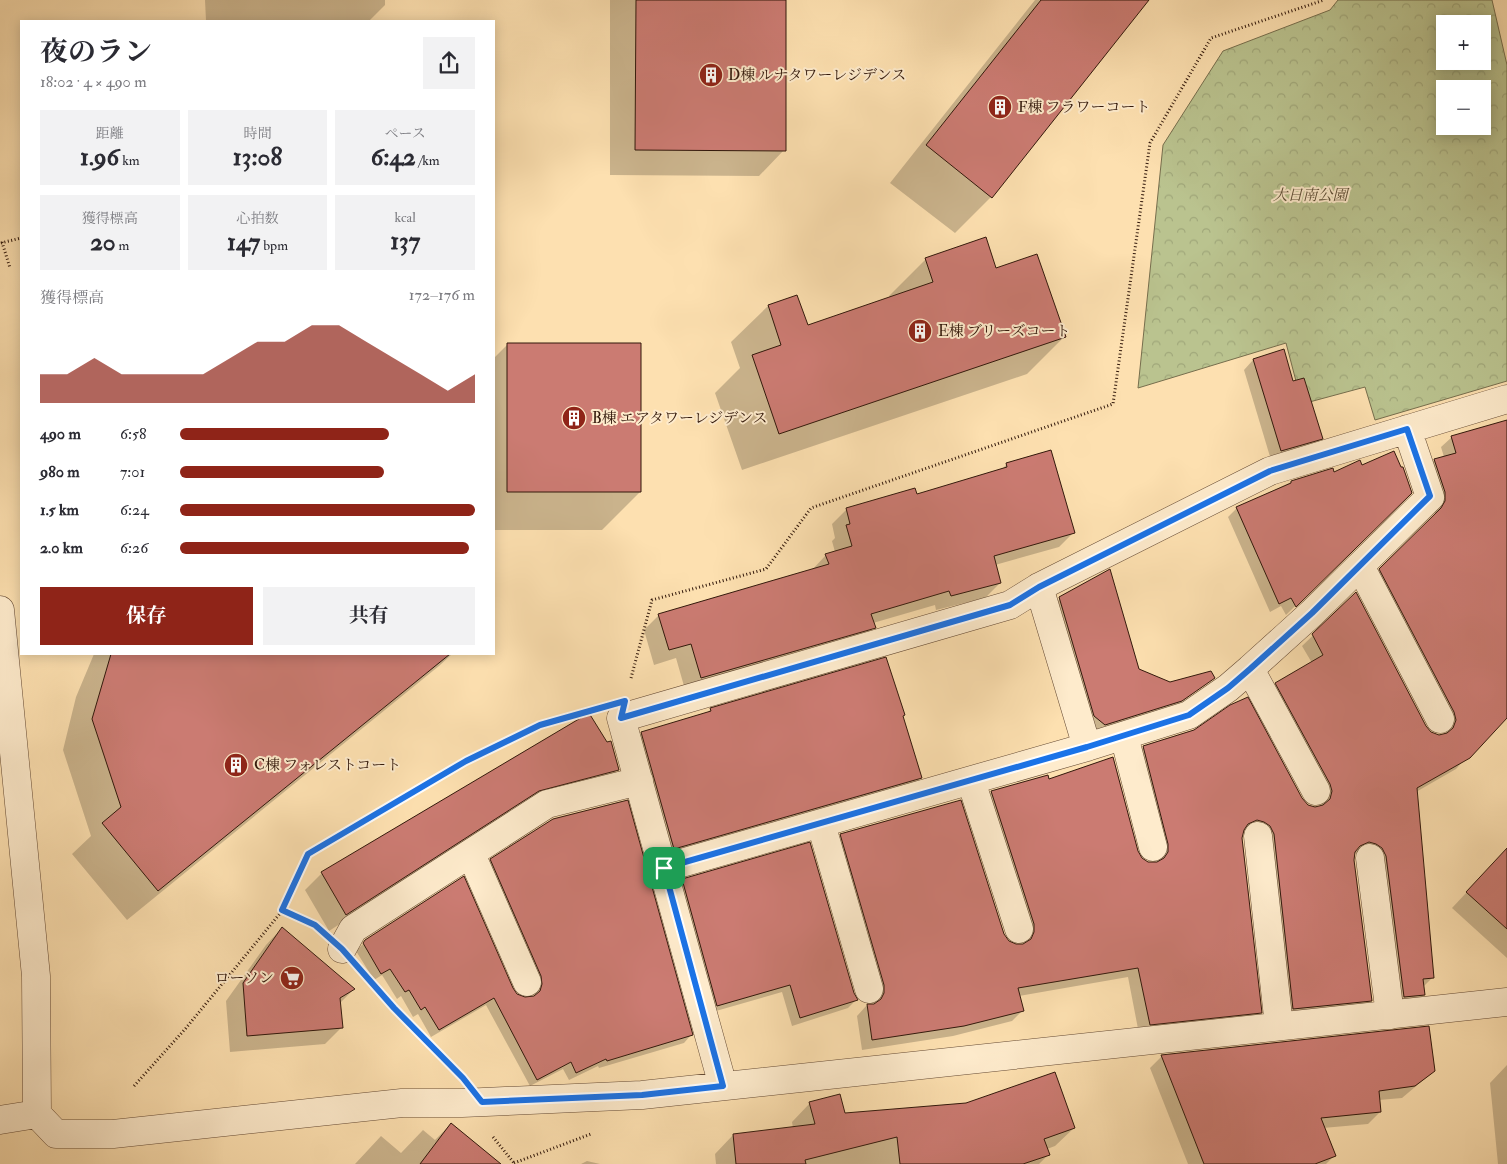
<!DOCTYPE html>
<html lang="ja">
<head>
<meta charset="utf-8">
<style>
	body { margin:0; font-family:"IM FELL Double Pica","Noto Serif JP",serif; background:#f2f2f3; color:#2b2b33; height:100vh; display:flex; flex-direction:column; font-size:19px; white-space:nowrap }
	* { box-sizing:border-box; margin:0 }
	p { font-size:16px; color:#7c7c81 }
	.icon { flex:none; width:28px; height:28px; fill:none; stroke:currentColor; stroke-width:2; stroke-linecap:round; stroke-linejoin:round }
	.map { position:relative; flex:1; overflow:hidden }
	.panel { position:absolute; left:20px; top:20px; width:475px; height:635px; display:flex; flex-direction:column; background:#fff; border-radius:0px; box-shadow:0 2px 12px #0003 }
	.panel>* { flex:none }
	.tools { position:absolute; left:1436px; top:15px; display:grid; gap:10px }
	.tools a { display:grid; place-items:center; width:55px; height:55px; border-radius:0px; background:#fff; box-shadow:0 2px 12px #0003; font-size:25px }
	.pin { position:absolute; display:grid; place-items:center; width:42px; height:42px; color:#fff; margin:-21px; border-radius:10px; box-shadow:0 2px 8px #0006 }
	.round { display:grid; place-items:center; flex:none; width:52px; height:52px; border-radius:0px; background:#f2f2f3 }
	.summary { display:flex; align-items:center; justify-content:space-between; height:85px; padding:0 20px }
	h1 { font-size:28px; font-weight:700; line-height:38px }
	.figures { display:grid; grid-template-columns:repeat(3,1fr); gap:8px; height:85px; padding:5px 20px }
	.figures div { display:grid; align-content:center; border-radius:0px; background:#f2f2f3; text-align:center }
	.figures b { font-size:25px; font-weight:700 }
	.figures small { font-size:14px; font-weight:400 }
	.figures p { font-size:14px }
	.chart { height:140px; padding:10px 20px }
	.chart p { display:flex; justify-content:space-between }
	.chart svg { width:100%; height:90px; margin-top:5px; fill:#8f2418; opacity:.7 }
	.action { display:flex; gap:10px; margin-top:auto; padding:10px 20px }
	.action a { flex:1; height:58px; border-radius:0px; background:#8f2418; color:#fff; font-size:20px; font-weight:700; line-height:58px; text-align:center }
	.action a+a { background:#f2f2f3; color:#2b2b33 }
	ul { padding:0 20px; list-style:none; font-size:16px }
	li { display:grid; grid-template-columns:80px 60px 1fr; align-items:center; height:38px }
	li i { height:12px; border-radius:6px; background:#8f2418 }
	.map>svg:first-child { display:block }
	.park { fill:url(#park-crowns); stroke:#766e4d; fill-rule:evenodd }
	.shadow { fill:#0003 }
	.building { fill:#cb7b72; stroke:#32180b }
	.lines { fill:none; stroke-linecap:round; stroke-linejoin:round }
	.minor-casing { stroke:#654a34; stroke-width:29 }
	.path { stroke:#32180b; stroke-width:3; stroke-dasharray:1 2.5; stroke-linecap:butt }
	.minor { stroke:#feebcc; stroke-width:28 }
	.route-casing { stroke:#fff; stroke-width:10 }
	.route { stroke:#1a73e8; stroke-width:6 }
	.labels { text-anchor:middle; dominant-baseline:central; stroke-width:4; stroke-linejoin:round; paint-order:stroke }
	.poi-label { font-size:15px; fill:#32180b; stroke:#feebcc; text-anchor:start }
	.park-label { font-size:15px; font-style:italic; fill:#5b4b33; stroke:#feebcc }
</style>
</head>
<body>
<div class="map">
<svg width="1507" height="1164" viewBox="0 0 1507 1164">
	<defs>
		<pattern id="park-crowns" width="20" height="18" patternUnits="userSpaceOnUse" patternTransform="scale(1.25)"><rect width="20" height="18" fill="#bac38f"/><path d="M2 6a3 3 0 1 1 6 0M12 15a3 3 0 1 1 6 0" fill="none" stroke="#a0a77a"/></pattern>
	</defs>
	<rect width="100%" height="100%" fill="#fde0b0"/>
	<filter id="stains"><feTurbulence type="fractalNoise" baseFrequency=".004" numOctaves="4"/><feColorMatrix values="0 0 0 0 .2 0 0 0 0 .09 0 0 0 0 .02 0 0 0 .5 -.17"/></filter>
	<radialGradient id="worn" r=".72"><stop offset=".6" stop-color="#630" stop-opacity="0"/><stop offset="1" stop-color="#630" stop-opacity=".3"/></radialGradient>
	<path class="park" d="M1338,0h154l15,65v316l-132,39 -10,-33 -63,17 -16,-61 -148,45 25,-243 60,-94 107,-41zM1445,24h37v37h-37zM1445,89h37v37h-37z"/>
	<path class="shadow" d="M205,0h180v5l-16,16h-163z
		M610,0h175l-1,150 -25,26 -149,-1z
		M1035,0h112l-156,197 -36,36 -65,-50z
		M926,259l69,10 69,68 -37,37 -285,96 -27,-77 25,-25 -9,-26 37,-36 29,-10 10,30 83,-28 -1,-2z
		M507,345l133,147 -38,38h-108v-172z
		M1253,360l39,23 30,55 -10,10 -41,12 -27,-90z
		M1507,421v292l-51,56 -40,23 17,185 -10,10 1,8 -10,10 -21,2 -27,-153 -9,-2 -3,2 -1,6 18,140 -10,11 -78,8 -30,-188 -7,-1 -4,2 -1,6 19,174 -10,11 -111,11 -11,-57 -109,19 4,14 -11,11 -59,15 -91,14 -5,-34 10,-11h7v-9l-44,-151 11,-10 162,99 5,8 8,4 8,-1v-10l-43,-132 10,-11 56,-16 1,4 100,83h10v-8l-25,-98 10,-10 158,52 7,7 13,1 1,-5 -56,-108 10,-10 36,-21 -10,-17 54,-52 69,133 6,6 8,3 6,-2 1,-3 -76,-151 61,-60 4,-7v-10l-11,-33 10,-10 10,-3 -3,-10 11,-10z
		M1007,464l67,68 -15,15 -64,18 5,18 -15,15 -49,12 -1,-5 -62,18 1,4 -15,15 -173,51 -10,-35 -22,7 -10,-35 15,-15 152,-44 15,-16 9,-3 -3,-11 3,-3 -3,-14 15,-15 69,-13 85,-26z
		M1362,467l49,25 -125,123 -5,-9 -11,6 -42,-95 9,-9 54,-26z
		M1060,598l78,72 32,13 44,-5 -42,31 -76,24 -44,-126z
		M94,654h358l-13,12 -312,254 -55,-66 19,-18 -28,-86 13,-53z
		M885,659l36,119 -8,8 -247,70 -32,-115 8,-8 64,-19 4,-4z
		M589,715l29,54 -17,17 -81,21 -191,124 -24,-41 17,-17z
		M1507,849v109l-55,-50z
		M491,860l200,175 -7,8 -85,25 -1,-2 -29,14 -6,-11 -33,17 -44,-81 -55,32 -13,-23 -5,3 -12,-21 -4,3 -15,-24 -8,5 -18,-29 10,-10 146,48 5,6 8,4 9,-2v-13l-50,-116z
		M683,880l170,114 3,6 -8,8 -56,18 -10,-34 -73,21 -35,-124z
		M282,928l72,61 -15,15 3,23 -17,17 -95,8 -4,-51 40,-56z
		M1162,1056l272,15 -32,27 -23,2 1,12 -12,12 -45,4 11,28 -8,8h-138l-38,-96z
		M1507,1065v99h-9l-8,-81z
		M810,1103l34,11 230,14 -19,18 -8,3 2,5 -10,10h-323l-1,-10 18,-19 60,-7 -1,-6z
		M451,1124l31,40h-127l26,-28 20,17 22,-23 12,10z
		M587,1161l13,3h-19z"/>
	<path class="building" d="M636,0h150v151l-151,-1z
		M1041,0h108l-157,198 -66,-53z
		M986,237l10,31 41,-14 29,83 -287,97 -27,-79 29,-10 -13,-40 29,-10 11,30 125,-43 -8,-24z
		M507,343h134v149h-134z
		M1284,349l9,32 11,-3 19,61 -42,12 -28,-92z
		M1507,420v298l-37,40 -53,30 17,190 -11,1 2,16 -21,2 -18,-141 -4,-8 -6,-4 -7,-2 -9,4 -5,6 -1,8 18,141 -79,8 -19,-175 -4,-8 -6,-4 -7,-2 -9,4 -4,6 -2,8 20,175 -112,12 -12,-57 -120,20 6,23 -60,15 -92,14 -5,-36h7l7,-5 3,-6v-8l-44,-151 121,-34 43,134 5,7 7,3h7l8,-5 3,-7v-8l-43,-133 57,-16 1,4 64,-22 25,94 4,7 6,4h9l7,-4 4,-6v-8l-25,-98 51,-16 36,-25 18,-8 54,101 6,7 7,2 8,-2 7,-6 2,-8 -2,-7 -55,-101 48,-28 -11,-21 44,-42 70,134 5,6 8,3 8,-2 6,-5 3,-8 -2,-8 -75,-143 62,-61 4,-7v-9l-11,-33 22,-6 -5,-17z
		M1051,450l24,83 -81,23 7,27 -50,13 -2,-5 -78,23 5,14 -175,50 -10,-34 -22,6 -11,-36 171,-50 -4,-10 27,-8 -6,-21 4,-1 -4,-16 69,-20 2,6 90,-27 -1,-4z
		M1394,451l7,16h2l9,26 -116,114 -5,-9 -12,6 -43,-97 55,-24v-2l42,-13 1,4 26,-12 2,5z
		M1110,569l29,100 31,13 41,-11 4,7 -33,23 -77,24 -11,-9 -35,-119z
		M111,654h339l-292,237 -56,-68 19,-16 -29,-88z
		M886,657l19,58 -2,1 19,62 -248,71 -33,-117 70,-21 -1,-3z
		M589,713l18,29 4,-1 8,29 -80,21 -193,124 -25,-43z
		M628,800l65,235 -86,26 -1,-2 -30,14 -5,-11 -34,18 -43,-82 -55,32 -14,-23 -4,3 -12,-20 -4,2 -15,-23 -9,5 -18,-31 2,-3 99,-64 49,112 4,6 8,3 9,-1 6,-5 2,-7 -1,-8 -51,-117 63,-40z
		M810,842l44,151 4,7 -58,18 -10,-33 -73,21 -35,-127z
		M1507,848v81l-41,-37z
		M282,927l73,62 -15,9 3,30 -96,8 -4,-53z
		M1429,1026l6,45 -20,15 -36,5 2,21 -60,6 15,38 -21,8h-111l-43,-109z
		M1055,1072l20,56 -31,11 6,16 -27,9h-123l-3,-27 -92,23 1,4h-70l-3,-30 82,-10 -6,-22 31,-8 5,19 121,-10z
		M451,1123l50,41h-81z"/>
	<g class="lines">
		<g class="minor-casing">
			<path id="minor" d="M1360,566l80,153
				M1039,587l48,160
				M0,610l36,366 1,138 -37,6
				M1250,669l66,122
				M1124,736l29,111
				M971,781l48,148
				M821,824l48,165
				M1258,836l21,190
				M471,854l56,128
				M1370,858l20,157
				M664,868l423,-121 102,-32 39,-27 22,-19 62,-56 118,-116 -23,-68
				M342,949l11,-20 194,-125 92,-23
				M723,1086l-102,-368 389,-113 29,-18 231,-116 237,-72
				M37,1114l19,20h57l289,-31h60l180,-8 865,-93"/>
		</g>
		<path class="path" d="M2,242l8,26
			M1,243l20,-5
			M631,678l21,-78 114,-31 45,-61 302,-104 37,-261 61,-105 113,-38
			M282,911l34,15
			M364,974l89,94
			M134,1086l52,-58 96,-117 26,-57 158,-93 74,-36 46,-13
			M493,1137l21,26
			M514,1163l77,-29"/>
		<use href="#minor" class="minor"/>
	</g>
	<g class="lines">
		<g class="route-casing">
			<path id="route" d="M1407,429l23,67 -118,117 -62,56 -22,19 -39,27 -102,32 -423,121 59,218 -81,9 -160,7 -19,-24 -69,-70 -52,-59 -27,-24 -33,-15 26,-56 158,-93 74,-36 85,-24 -4,17 389,-113 29,-18 231,-116z"/>
		</g>
		<use href="#route" class="route"/>
	</g>
	<defs>
		<g id="building-disc" transform="scale(1.25)"><circle r="9.5" fill="#8f2418" stroke="#feebcc"/><path d="M-4-6H4V6H1V3H-1V6H-4ZM-2.5-4.3h1.7v1.8h-1.7ZM.8-4.3h1.7v1.8H.8ZM-2.5-1h1.7V.8h-1.7ZM.8-1h1.7V.8H.8Z" fill="#fff"/></g>
		<g id="supermarket-disc" transform="scale(1.25)"><circle r="9.5" fill="#8f2418" stroke="#feebcc"/><path d="M-6-5.5h2.5l.6 2H6L4.5 2H-2.5L-4.4-4H-6ZM-1.5 3.2a1.3 1.3 0 1 0 .1 0ZM3 3.2a1.3 1.3 0 1 0 .1 0Z" fill="#fff"/></g>
	</defs>
	<g fill-rule="evenodd">
		<use href="#building-disc" x="711" y="75"/>
		<use href="#building-disc" x="1000" y="107"/>
		<use href="#building-disc" x="920" y="331"/>
		<use href="#building-disc" x="574" y="418"/>
		<use href="#building-disc" x="236" y="765"/>
		<use href="#supermarket-disc" x="292" y="978"/>
	</g>
	<g class="labels">
		<g class="poi-label">
			<text x="728" y="75">D棟 ルナタワーレジデンス</text>
			<text x="1018" y="107">F棟 フラワーコート</text>
			<text x="938" y="331">E棟 ブリーズコート</text>
			<text x="592" y="418">B棟 エアタワーレジデンス</text>
			<text x="254" y="765">C棟 フォレストコート</text>
			<text x="274" y="978" text-anchor="end">ローソン</text>
		</g>
		<g class="park-label">
			<text x="1310" y="195">大日南公園</text>
		</g>
	</g>
	<rect width="100%" height="100%" filter="url(#stains)"/>
	<rect width="100%" height="100%" fill="url(#worn)"/>
</svg>
<div class="tools">
<a>+</a>
<a>−</a>
</div>
<div class="pin" style="left:664px;top:868px;background:#1e9e55"><svg class="icon" aria-label="arrive" viewBox="0 0 24 24"><path d="M6 21V4h12l-3 4 3 4H6"/></svg></div>
<section class="panel">
<div class="summary"><div><h1>夜のラン</h1><p>18:02 · 4 × 490 m</p></div><a class="round"><svg class="icon" aria-label="share" viewBox="0 0 24 24"><path d="M12 15V3M7 8l5-5 5 5M5 13v7h14v-7"/></svg></a></div>
<div class="figures">
<div><p>距離</p><b>1.96<small> km</small></b></div>
<div><p>時間</p><b>13:08</b></div>
<div><p>ペース</p><b>6:42<small> /km</small></b></div>
</div>
<div class="figures">
<div><p>獲得標高</p><b>20<small> m</small></b></div>
<div><p>心拍数</p><b>147<small> bpm</small></b></div>
<div><p>kcal</p><b>137</b></div>
</div>
<div class="chart"><p><span>獲得標高</span>172–176 m</p>
<svg viewBox="0 0 160 44" preserveAspectRatio="none"><path d="M0 44V30L10 30L20 22L30 30L40 30L50 30L60 30L70 22L80 14L90 14L100 6L110 6L120 14L130 22L140 30L150 38L160 30V44z"/></svg>
</div>
<ul>
<li><b>490 m</b>6:58<i style="width:71%"></i></li>
<li><b>980 m</b>7:01<i style="width:69%"></i></li>
<li><b>1.5 km</b>6:24<i style="width:100%"></i></li>
<li><b>2.0 km</b>6:26<i style="width:98%"></i></li>
</ul>
<div class="action"><a>保存</a><a>共有</a></div>
</section>
</div>
</body>
</html>
